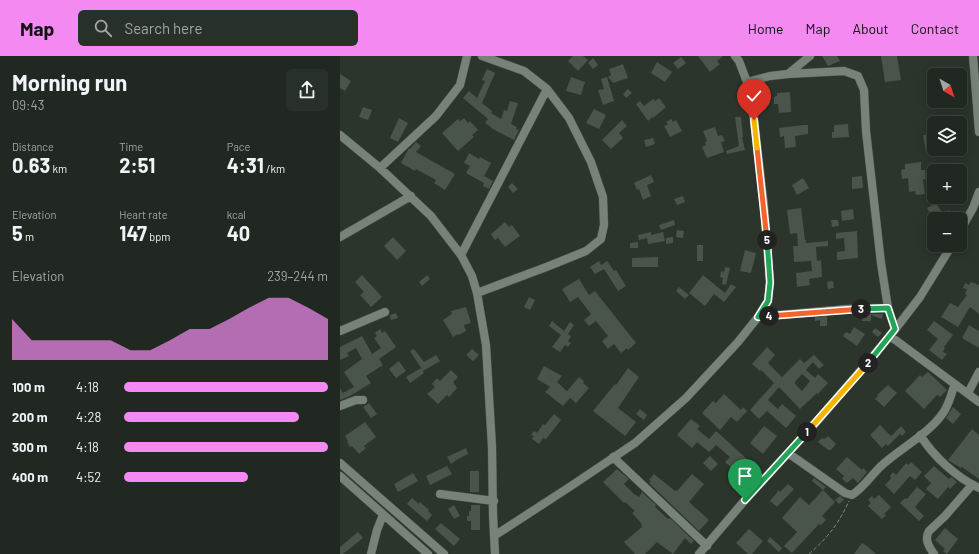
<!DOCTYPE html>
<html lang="en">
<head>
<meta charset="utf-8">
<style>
	body { margin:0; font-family:Barlow,sans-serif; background:#28302a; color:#f1f3f6; height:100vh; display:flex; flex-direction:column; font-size:15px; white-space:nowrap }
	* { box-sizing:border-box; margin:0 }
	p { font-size:13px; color:#a2a6a5 }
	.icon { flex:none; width:22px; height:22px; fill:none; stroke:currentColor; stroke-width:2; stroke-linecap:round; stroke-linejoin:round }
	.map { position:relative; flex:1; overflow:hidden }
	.panel { display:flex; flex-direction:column; background:#202821; width:340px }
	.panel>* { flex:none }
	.needle { width:26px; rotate:141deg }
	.tools { position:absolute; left:587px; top:12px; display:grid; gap:8px }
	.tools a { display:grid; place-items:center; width:40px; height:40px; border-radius:6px; background:#202821; box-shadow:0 2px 10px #0003,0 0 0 1px #3d443f; font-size:20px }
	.pin { position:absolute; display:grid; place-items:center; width:34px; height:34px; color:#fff; margin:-41px -17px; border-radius:50% 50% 50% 0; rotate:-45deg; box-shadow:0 0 4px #0007 }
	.pin .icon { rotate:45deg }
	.km { position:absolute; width:20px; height:20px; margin:-10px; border-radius:50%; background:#222; color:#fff; font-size:11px; line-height:20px; text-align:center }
	.round { display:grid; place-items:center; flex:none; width:42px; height:42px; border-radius:6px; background:#28302a }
	.headline { display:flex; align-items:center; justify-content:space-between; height:68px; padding:0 12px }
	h1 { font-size:22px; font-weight:700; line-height:30px }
	.stats { display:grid; grid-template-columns:repeat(3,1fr); gap:6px; height:68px; padding:4px 12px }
	.stats div { display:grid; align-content:center }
	.stats b { font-size:20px; font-weight:700 }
	.stats small { font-size:11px; font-weight:400 }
	.stats p { font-size:11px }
	.chart { height:112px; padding:8px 12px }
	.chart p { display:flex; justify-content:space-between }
	.chart svg { width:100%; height:72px; margin-top:4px; fill:#f389f1; opacity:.7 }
	ul { padding:0 12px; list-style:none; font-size:13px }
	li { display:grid; grid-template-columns:64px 48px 1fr; align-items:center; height:30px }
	li i { height:10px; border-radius:5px; background:#f389f1 }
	header { display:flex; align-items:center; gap:24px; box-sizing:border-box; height:56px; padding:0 20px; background:#f389f1; color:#111 }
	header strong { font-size:19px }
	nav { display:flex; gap:22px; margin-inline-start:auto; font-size:14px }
	.search { width:280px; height:36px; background:#28302a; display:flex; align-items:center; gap:10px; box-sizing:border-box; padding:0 14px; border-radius:6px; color:#a2a6a5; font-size:15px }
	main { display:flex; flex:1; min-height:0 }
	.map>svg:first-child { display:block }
	.building { fill:#49544a; fill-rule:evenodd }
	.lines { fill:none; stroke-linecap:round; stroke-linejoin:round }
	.minor-casing { stroke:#4b544c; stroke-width:9 }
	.path { stroke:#7e867f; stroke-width:1; stroke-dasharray:4 2; stroke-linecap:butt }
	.minor { stroke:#778278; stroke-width:8 }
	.split-1-casing { stroke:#fff; stroke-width:8 }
	.split-2-casing { stroke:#fff; stroke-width:8 }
	.split-3-casing { stroke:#fff; stroke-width:8 }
	.split-4-casing { stroke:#fff; stroke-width:8 }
	.split-5-casing { stroke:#fff; stroke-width:8 }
	.split-6-casing { stroke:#fff; stroke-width:8 }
	.split-7-casing { stroke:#fff; stroke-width:8 }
	.split-1 { stroke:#22a559; stroke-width:5 }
	.split-2 { stroke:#f5b400; stroke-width:5 }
	.split-3 { stroke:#22a559; stroke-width:5 }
	.split-4 { stroke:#f0652b; stroke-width:5 }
	.split-5 { stroke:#22a559; stroke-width:5 }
	.split-6 { stroke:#f0652b; stroke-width:5 }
	.split-7 { stroke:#f5b400; stroke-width:5 }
</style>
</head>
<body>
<header>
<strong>Map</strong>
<div class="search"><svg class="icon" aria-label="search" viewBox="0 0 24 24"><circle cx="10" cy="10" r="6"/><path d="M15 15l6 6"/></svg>Search here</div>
<nav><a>Home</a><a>Map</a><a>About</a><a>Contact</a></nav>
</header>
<main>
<section class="panel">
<div class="headline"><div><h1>Morning run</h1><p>09:43</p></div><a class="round"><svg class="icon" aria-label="share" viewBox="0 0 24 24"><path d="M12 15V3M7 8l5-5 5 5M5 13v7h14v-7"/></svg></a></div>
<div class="stats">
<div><p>Distance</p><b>0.63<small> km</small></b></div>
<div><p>Time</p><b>2:51</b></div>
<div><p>Pace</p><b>4:31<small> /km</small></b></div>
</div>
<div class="stats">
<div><p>Elevation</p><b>5<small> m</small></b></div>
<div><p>Heart rate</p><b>147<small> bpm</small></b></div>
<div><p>kcal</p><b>40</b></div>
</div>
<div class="chart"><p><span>Elevation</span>239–244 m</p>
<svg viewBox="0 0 160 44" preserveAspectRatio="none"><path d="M0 44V19L10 32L20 32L30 32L40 32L50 32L60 38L70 38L80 32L90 25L100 25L110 19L120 12L130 6L140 6L150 12L160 19V44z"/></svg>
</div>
<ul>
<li><b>100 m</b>4:18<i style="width:100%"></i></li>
<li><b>200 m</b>4:28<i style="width:86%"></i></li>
<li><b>300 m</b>4:18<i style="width:100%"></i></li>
<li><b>400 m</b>4:52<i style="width:61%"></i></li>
</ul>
</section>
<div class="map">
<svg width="639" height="498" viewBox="0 0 639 498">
	<rect width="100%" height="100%" fill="#2b352c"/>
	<path class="building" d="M233,0h10l5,4 -10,11 -10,-10z
		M358,0h25l-6,5 3,3 -10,8z
		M482,0h15l3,5 -12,5z
		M541,0h16l4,24 -16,2z
		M341,1l5,6 -8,6 -5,-6z
		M253,2l5,7 -5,4 -5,-6z
		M317,6l15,10 -7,10 -14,-9z
		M283,8l5,14 -15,5 -5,-6 3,-2 -2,-6z
		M147,13l8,4 -13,30 10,8 -1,2 10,6 3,-9 3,1 3,-10 8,2 -7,21 6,3 -1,2 3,1 -5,10 -23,-12v-1l-6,-4 3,-4 -25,-21 6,-7 8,7 8,-17 -3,-1z
		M0,18l11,7 -6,10 -5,-3z
		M231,21l14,5 -4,13 -15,-4z
		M267,21l7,24 -11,4 -5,-15 6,-1 -3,-10z
		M288,33l4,4 -6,5 -3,-4z
		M450,36l1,20 -12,1 -1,-9h-4v-7l3,-1v-3z
		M319,42l7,9 -13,11 -1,-1 -4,4 -12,-17 4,-3 4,5 9,-7 2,2z
		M23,51l9,3 -4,10 -9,-3z
		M254,53l12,6 -7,14 -13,-6z
		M395,61h6l2,20h-1l3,13 -18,4 -1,-3 13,-5z
		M59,62l9,5 -10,19 -8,-4z
		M124,62l4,5 2,-2 8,9 -6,5 2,2 -16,14 -16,-18 16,-14 2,2z
		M331,63l2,3 3,-2 6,11 -12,6 -6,-11 4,-2 -2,-2z
		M282,64l5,6 -8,7 4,5 -12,11 -9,-9z
		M508,68l1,13 -17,1v-6h2v-7z
		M463,69h5v9l-13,2 1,11 -11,1 -1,-12 -4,1 -1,-9z
		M375,71l3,9 4,-1 3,6 -4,1 3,10 -17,6 -5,-11 4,-2 -1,-3 2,-1 -4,-10z
		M591,78l1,5 2,-1v7h-2l1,6 -7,1 -3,-17z
		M313,82l2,6 -9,3 -2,-7z
		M76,86l5,4 -5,6 39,22 -10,16 -11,-7 2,-3 -20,-11 -1,2 -14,-8 8,-15 1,1z
		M129,97l10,6 1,-2 11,6 -7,13 9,5 -4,8 -6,-3 1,-3 -18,-10 4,-7 -6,-3z
		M581,106v8h4l1,9h-3l2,15 -9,1 -1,-4 -6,1 -1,-14 -6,1 -1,-9 4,-1v-5z
		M311,119l3,7 -7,3 4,11 -8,4 -4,-11 -2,1 -3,-7z
		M522,120l1,12 -11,1v-12z
		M463,122l6,10 -12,7 -5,-10z
		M172,127l6,6 -5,4 -5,-6z
		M343,140l2,6 -8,3 -3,-6z
		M596,147l8,12 5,-5 9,9h-18l1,-1 -2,-3 -6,4 -6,-11z
		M461,152l4,32h1v3l22,-2v5l-12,1 1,14 4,-1 1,17 -13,2 1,6 -13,2 -1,-14 16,-2 -1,-10 -17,1 -1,-16h5l-1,-13 -7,1 -3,-24z
		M513,153l1,10 -12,2 -1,-10z
		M334,164l1,5 -14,5 -2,-5z
		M491,164h7l1,6 -7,1z
		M165,166l4,5 3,-2 8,11 -15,11 -7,-9 -3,2 -4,-6z
		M337,174l7,1 -1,7 -7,-1z
		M517,175l1,27 -21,2v-8l8,-1 -1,-13 -8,1v-6z
		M311,176v3l12,-3 2,9 -17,3 -1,-6 -8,2 -1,-5z
		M53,181l13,14 -9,9 -13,-14z
		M333,181v6l-7,1v-6z
		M298,186v6h-8v-5z
		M357,189h6v16h-6z
		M405,194l11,3 -5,20 -11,-2z
		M318,201v10h-26v-9z
		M259,205l2,4 6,-4 7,10 2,-1 10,16 -8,5 -14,-22 -9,5 -5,-7z
		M385,211l5,1 -4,17 -4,-1 1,-6 -3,-1 1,-6 3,1z
		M22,219l20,22 -11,10 -11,-12 4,-3 -9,-10z
		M87,219l3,4 -8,7 -3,-4z
		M363,219l22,18 6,-9 5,3 -12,15 -10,-8 -9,12 -16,-13z
		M239,223l10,16 6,-4 41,52 -8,7 -1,-2 -6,5 -7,-9 -6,5 -6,-8 6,-5 -12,-15 -7,5 -5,-6 7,-6 -13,-17 -8,5 -8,-13z
		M493,225l1,7 -6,1 -1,-7z
		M631,226l8,3v29l-9,-7 -12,20 -17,-10 9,-14 8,4 9,-12 -2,-1 2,-5 -4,-1 2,-5 4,2z
		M339,231l10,8 -4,4 -9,-8z
		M189,241l6,3 -5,10 -6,-3z
		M126,251l5,16 -7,2 2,6 -7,4 -1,-1 -5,3 -10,-17 9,-6 -1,-3z
		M56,257l2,5 -7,2 -1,-5z
		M522,258h21l-1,5 -11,-4v6h-9z
		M487,260v10h-7v-6l-5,1v-4z
		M212,265l12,10 6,-9 4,3 -6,9 3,2 -3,5 3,2 -3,4 -3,-2 -5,7 -8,-5 9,-12 -12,-9z
		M594,265l19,14 -9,12 1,1 -2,4 4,2 -5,6 -13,-10 9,-11 -11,-9z
		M629,269l10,6v17l-17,-10z
		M514,271l11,7 -8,12 -14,-10 3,-4 4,2z
		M535,272l7,5 -4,4 -6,-5z
		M40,273l2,4 3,-2 11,16 -17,12 4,6 -17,11 5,7 -21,13 -10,4v-12l3,5 11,-6 -10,-15 18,-13 -6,-11 -9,5 2,3 -9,4v-13l22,-11 10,18 9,-6 -7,-10 3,-2 -2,-3z
		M427,291l8,8 -7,8 14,14 18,-18 4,4 10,-8 10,10 -5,4 -6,-7 -7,8 9,8 3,-4 10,9 -10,11 -1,-1 -17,16 -21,-22 -11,13 10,9 4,-5 14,12 -10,12 -19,-17 -8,8 -9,-9 24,-27 -13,-13 -1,1 -8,-7zM462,318l8,7 -8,10 -7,-7v-2z
		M74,293l10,13 12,-7 4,6 -17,10 -13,-20z
		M132,293l7,6 -6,6 -7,-6z
		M59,305l7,10 -10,7 -7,-9z
		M204,310l18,10 -5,6 10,9 12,-14 5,4 -1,2 6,5 -13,15 -6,-5 -7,8 -18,-14 5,-5 -13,-8z
		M81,312l3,5 -14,10 -4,-6z
		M288,312l11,9 -21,31 18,14 -11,14 -32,-25 22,-27 1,1z
		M111,314l7,7 -5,5 4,6 -8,9 -2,-2 -9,9 -11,-10 8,-7 -3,-3 5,-6 3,3z
		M588,316l19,18 -7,7 -3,-2 -13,14 -19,-18 15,-16 2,2z
		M548,329l9,8 -13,14 -9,-8 3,-3 -1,-1z
		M384,338l17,16 2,-3 4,4 -10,11 -6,-5 -11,13 -18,-17 11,-12 3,2z
		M29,347l8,11 -6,4 -8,-11z
		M613,351l8,7 -8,10 -7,-6z
		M300,353l7,6 -3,5 -8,-6z
		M214,358l7,6 -15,19 -3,-1 -4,6 -7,-5 2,-3 -3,-1 3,-4 3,2 6,-9 2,1z
		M351,363l9,7 -3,3 12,10 7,-8 32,29 -11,13 -12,-11 5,-5 -14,-12 -7,7 -12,-10 -5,6 -15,-13z
		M25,366l11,15 -12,9 2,2 -7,6 -7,-8 -2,1 -3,-5 1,-1 -3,-5z
		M540,369l11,11 10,-10 5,6 -4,4 -2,-2 -12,12 -2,-2 -4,4 -12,-13z
		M424,370l13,10 -14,18 -13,-11z
		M632,373l7,6v44l-17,-12 -1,1 -13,-8z
		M488,380l8,8 -5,6h-3l-10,-8 4,-4 3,1z
		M126,392l2,6 -10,5 -7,5 -4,-7z
		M370,400l8,8 -7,7 -8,-8z
		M507,401l15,13 1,-2 4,4 -9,11 -5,-5 -6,5 -5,-4 2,-3 -8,-7z
		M571,406l11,10 -7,8 -5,-4 -16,18 -9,-9 6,-7 -1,-2 3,-4 3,3 10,-12 2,2z
		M107,410l5,8 -22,11 -4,-9z
		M594,410l15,13 2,-2 6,5 -7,7 -2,-2 -10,12 -12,-10 5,-6 -7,-7z
		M277,413l12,10 -5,5 11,11h1l3,2 3,-5 14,13 -1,2 13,12 2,-1 24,23 -3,3 -6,-6 -12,16 -16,-12 -12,12h-10l-11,-12 18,-15 -1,-4 -9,-10 3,-2 -10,-9 -1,1 -21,-21z
		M130,415h9v21h-9z
		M73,417l5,8 -20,11 -4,-8z
		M314,418l21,17 1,-1 1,1 15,-17 12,10 -15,18 20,18 -10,11 -50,-48 2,-2 -2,-1z
		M474,422l12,9 -3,3 -11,-9z
		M448,428l6,5 -17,18 -7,-6 9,-11 1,2z
		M577,431l9,7 -11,13 9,9 -5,5 -19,-18 5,-5 2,1z
		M483,434l12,12 -13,14 4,4 -5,5 -2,-1 -27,29 -8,-7 13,-14 -15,-14 18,-21 9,8z
		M539,439l12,12 -7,7 2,1 -4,4 -14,-13 3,-3 -3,-3 4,-4 2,3z
		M500,440l4,4 -5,4 -4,-4z
		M72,442l7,6 1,-2 9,8 -1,1 4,4 -5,6 -20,-17z
		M114,449l6,11 -6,3 -6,-10z
		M131,449h9v25h-9v-9h-4v-5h2v-5h2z
		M101,467l19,16 -6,7 -19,-17z
		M605,472l13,11 -11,15 -4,-3 2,-2 -10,-9z
		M409,473l14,12 -11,13h-4l-12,-11z
		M18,476l5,6 -20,16h-3v-7z
		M430,481l12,11 -3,4 -12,-11z
		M522,487l5,3 9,8h-22z"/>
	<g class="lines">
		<g class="minor-casing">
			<path id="minor" d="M633,0l6,76
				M448,18l22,-18
				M407,26l23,-6 18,-2 56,-3 14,5 6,14 2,41 15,132 7,45 7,21
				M0,79l40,33 51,48 30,39 11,21 5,17 9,52 6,102 1,68 2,39
				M40,112l56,-52 24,-31 7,-29
				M620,175l13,-23 6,-16
				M0,181l71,-41
				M121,199l86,-166
				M137,237l72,-27 37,-15 15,-12 3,-14 -1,-28 -12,-35 -22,-44 -22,-29 -23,-18 -42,-15
				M418,261l89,-8 41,-1
				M0,275l45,-19
				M550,280l89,66
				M628,337l11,-21
				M0,350l16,-6h7
				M580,379c14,22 36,42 59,53
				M448,397l57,40 7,2c11,-7 18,-18 28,-28 18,-17 50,-34 63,-54 6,-8 8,-19 12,-29
				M273,401l94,89
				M0,407l104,91
				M0,420l88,78
				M100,438l54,7
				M154,480l77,-50 64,-43 51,-45 52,-56 20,-25 10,-16 2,-19 -6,-76 -10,-86 -7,-38 -8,-21 -4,-5
				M31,498l6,-24 6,-15
				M359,498l46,-54 75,-82 70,-82 30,-39 32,-52
				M594,498c-5,-7 -10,-15 -5,-23l16,-15 27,-31"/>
		</g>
		<path class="path" d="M469,498c19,-17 29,-29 40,-53"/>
		<use href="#minor" class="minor"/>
	</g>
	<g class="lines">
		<g class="split-1-casing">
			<path id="split-1" d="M405,444l62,-68"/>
		</g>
		<g class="split-2-casing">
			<path id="split-2" d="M467,376l61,-69"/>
		</g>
		<g class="split-3-casing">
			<path id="split-3" d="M521,253l27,-1 7,21 -27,34"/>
		</g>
		<g class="split-4-casing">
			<path id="split-4" d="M429,260l92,-7"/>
		</g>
		<g class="split-5-casing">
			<path id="split-5" d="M427,184l3,42 -2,19 -10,16 11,-1"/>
		</g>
		<g class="split-6-casing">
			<path id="split-6" d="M417,92l10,92"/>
		</g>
		<g class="split-7-casing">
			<path id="split-7" d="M414,64l3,28"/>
		</g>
		<use href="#split-1" class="split-1"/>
		<use href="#split-2" class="split-2"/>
		<use href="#split-3" class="split-3"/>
		<use href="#split-4" class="split-4"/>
		<use href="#split-5" class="split-5"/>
		<use href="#split-6" class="split-6"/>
		<use href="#split-7" class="split-7"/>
	</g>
</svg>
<div class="tools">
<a><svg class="needle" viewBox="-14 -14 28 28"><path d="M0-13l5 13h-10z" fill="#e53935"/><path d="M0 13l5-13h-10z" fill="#a2a6a5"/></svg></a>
<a><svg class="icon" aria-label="layers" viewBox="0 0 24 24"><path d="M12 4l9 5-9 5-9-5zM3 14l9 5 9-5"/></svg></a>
<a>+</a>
<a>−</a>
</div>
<div class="pin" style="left:405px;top:444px;background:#1e9e55"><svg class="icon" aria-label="arrive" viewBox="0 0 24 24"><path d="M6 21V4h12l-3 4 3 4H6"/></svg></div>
<div class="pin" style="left:414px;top:64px;background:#d93025"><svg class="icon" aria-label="check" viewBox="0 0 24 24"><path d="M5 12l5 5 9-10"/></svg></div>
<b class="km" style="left:467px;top:376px">1</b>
<b class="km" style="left:528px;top:307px">2</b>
<b class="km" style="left:521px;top:253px">3</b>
<b class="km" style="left:429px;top:260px">4</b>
<b class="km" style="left:427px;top:184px">5</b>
</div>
</main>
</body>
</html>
